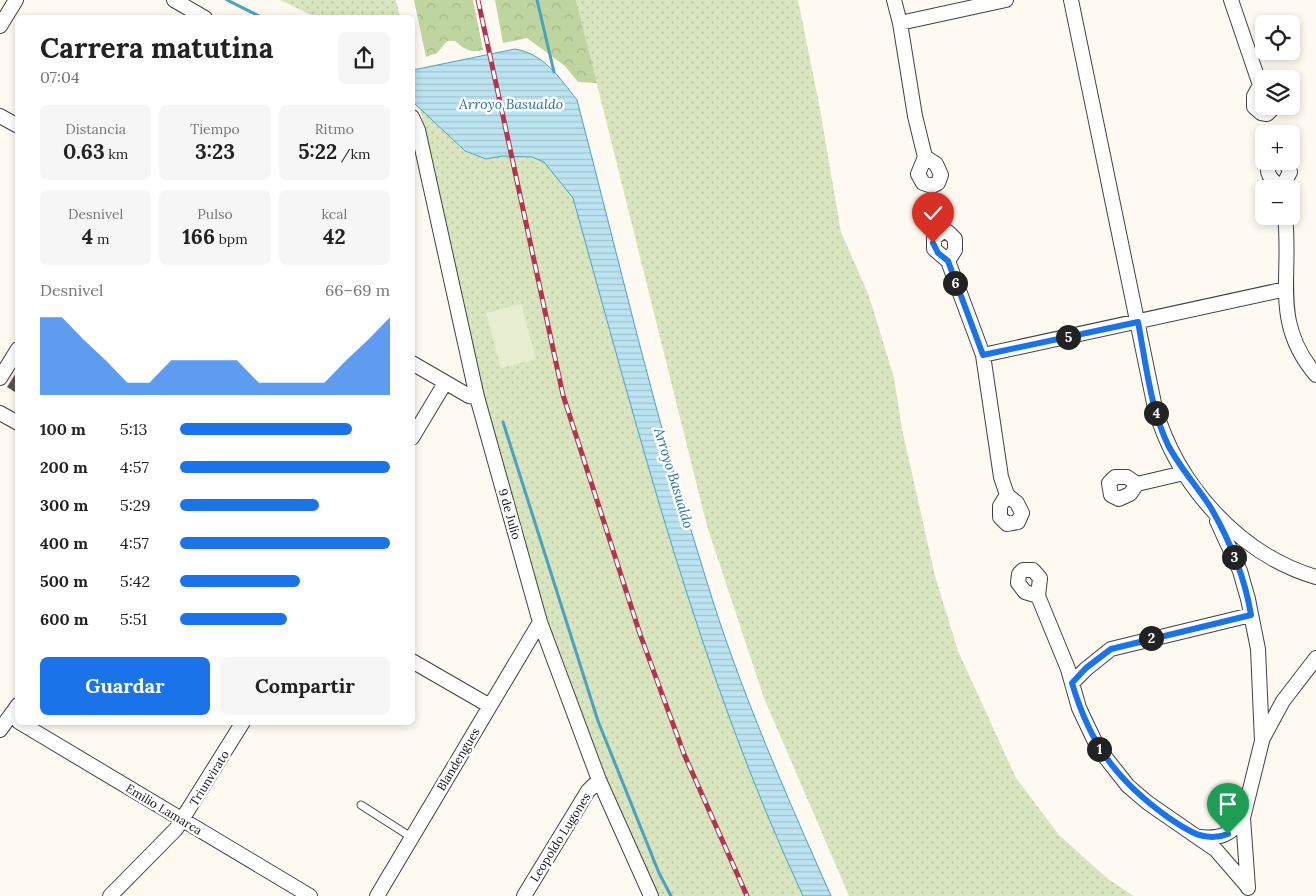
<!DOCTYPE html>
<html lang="es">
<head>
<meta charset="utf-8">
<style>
	body { margin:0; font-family:Lora,serif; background:#f6f6f6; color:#222; height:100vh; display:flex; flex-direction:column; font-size:19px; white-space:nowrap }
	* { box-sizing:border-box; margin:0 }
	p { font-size:16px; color:#767676 }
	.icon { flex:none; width:28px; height:28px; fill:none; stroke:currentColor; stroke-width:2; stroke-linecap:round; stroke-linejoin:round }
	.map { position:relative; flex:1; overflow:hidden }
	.sheet { position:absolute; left:15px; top:15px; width:400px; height:710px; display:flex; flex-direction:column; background:#fff; border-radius:8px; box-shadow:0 2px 8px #0003 }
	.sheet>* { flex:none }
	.controls { position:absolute; left:1255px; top:15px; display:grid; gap:10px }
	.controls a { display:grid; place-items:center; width:45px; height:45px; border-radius:8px; background:#fff; box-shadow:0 2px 8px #0003; font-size:25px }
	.pin { position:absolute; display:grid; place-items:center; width:42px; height:42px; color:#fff; margin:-51px -21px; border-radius:50% 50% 50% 0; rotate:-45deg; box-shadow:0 0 5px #0007 }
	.pin .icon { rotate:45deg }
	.km { position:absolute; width:25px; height:25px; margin:-12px; border-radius:50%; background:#222; color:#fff; font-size:14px; line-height:25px; text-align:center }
	.round { display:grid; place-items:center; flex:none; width:52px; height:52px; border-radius:8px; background:#f6f6f6 }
	.head { display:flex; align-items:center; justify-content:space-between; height:85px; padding:0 25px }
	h1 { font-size:28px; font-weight:700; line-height:38px }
	.stats { display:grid; grid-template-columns:repeat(3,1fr); gap:8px; height:85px; padding:5px 25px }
	.stats div { display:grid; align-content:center; border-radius:8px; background:#f6f6f6; text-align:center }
	.stats b { font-size:21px; font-weight:700 }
	.stats small { font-size:14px; font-weight:400 }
	.stats p { font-size:14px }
	.chart { height:140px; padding:10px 25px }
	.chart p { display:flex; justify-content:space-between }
	.chart svg { width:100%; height:90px; margin-top:5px; fill:#1a73e8; opacity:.7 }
	.cta { display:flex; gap:10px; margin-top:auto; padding:10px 25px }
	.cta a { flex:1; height:58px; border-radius:8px; background:#1a73e8; color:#fff; font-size:20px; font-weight:700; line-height:58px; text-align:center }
	.cta a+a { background:#f6f6f6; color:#222 }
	ul { padding:0 25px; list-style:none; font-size:16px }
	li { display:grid; grid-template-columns:80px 60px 1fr; align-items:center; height:38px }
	li i { height:12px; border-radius:6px; background:#1a73e8 }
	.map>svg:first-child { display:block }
	.grass { fill:url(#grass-dots) }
	.forest { fill:url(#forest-crowns) }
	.pitch { fill:#e7edcf }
	.water { fill:url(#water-rules); stroke:#49a2c0 }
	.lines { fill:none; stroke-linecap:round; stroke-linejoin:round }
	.stream { stroke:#49a2c0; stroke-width:3 }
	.building { fill:url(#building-cross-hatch); filter:url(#shadow) }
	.service-casing { stroke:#424242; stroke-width:9 }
	.minor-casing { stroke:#424242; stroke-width:16 }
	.service { stroke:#fff; stroke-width:7 }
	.minor { stroke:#fff; stroke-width:14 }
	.rail-casing { stroke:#b2344d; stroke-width:5 }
	.rail { stroke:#fff; stroke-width:3; stroke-dasharray:9; stroke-linecap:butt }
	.route-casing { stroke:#fff; stroke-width:10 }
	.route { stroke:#1a73e8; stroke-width:6 }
	.labels { text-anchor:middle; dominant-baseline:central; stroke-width:5; stroke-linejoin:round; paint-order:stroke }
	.street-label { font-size:12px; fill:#0f0f0f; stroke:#fff }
	.water-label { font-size:14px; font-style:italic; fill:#247495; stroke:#fff }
</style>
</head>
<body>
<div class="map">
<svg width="1316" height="896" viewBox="0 0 1316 896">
	<defs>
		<pattern id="grass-dots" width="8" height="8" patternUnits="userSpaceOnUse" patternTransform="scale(1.25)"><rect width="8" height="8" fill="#d8e5be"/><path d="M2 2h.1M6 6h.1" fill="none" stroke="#b8c3a2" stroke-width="1.8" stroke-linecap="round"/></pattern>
		<pattern id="forest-crowns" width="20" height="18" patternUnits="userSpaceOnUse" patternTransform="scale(1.25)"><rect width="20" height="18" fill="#bfd59f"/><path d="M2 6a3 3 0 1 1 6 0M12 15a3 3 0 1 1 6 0" fill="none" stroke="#a3b688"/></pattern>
		<pattern id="water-rules" width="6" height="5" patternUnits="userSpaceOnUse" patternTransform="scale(1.25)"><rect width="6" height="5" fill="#bbe4f0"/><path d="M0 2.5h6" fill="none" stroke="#a0c2cd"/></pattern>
		<pattern id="building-cross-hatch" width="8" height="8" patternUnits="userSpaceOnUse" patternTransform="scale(1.25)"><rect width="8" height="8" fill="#564f4c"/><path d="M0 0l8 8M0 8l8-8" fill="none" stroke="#696461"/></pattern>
		<filter id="shadow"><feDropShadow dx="4.5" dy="-4.5" stdDeviation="2.5" flood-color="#0004"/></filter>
	</defs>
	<rect width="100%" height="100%" fill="#fefaf2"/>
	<path class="grass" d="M280,0h116l4,17h-85z
		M576,0h222l21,104 22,128 28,64 25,82 8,51 33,147 23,75 58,127 43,57 49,44 26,17h-285l-85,-198 -57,-172z
		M420,108l45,44 21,7 16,-3 30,1 12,5 29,36c66,235 126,475 230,698h-145l-59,-128 -54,-149 -61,-209z"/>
	<path class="forest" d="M414,0h59l10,50c-12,3 -18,0 -28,-9h-8l-10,12 -11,4z
		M495,0h81l21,83 -19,-1 -13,-16 -38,-28 -24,5z"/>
	<path class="pitch" d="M521,304l15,55 -35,9 -15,-55z"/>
	<path class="water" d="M515,49c29,5 44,28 62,51 42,160 79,321 129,479 33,109 79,213 125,317h-28c-104,-223 -164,-463 -230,-698l-29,-36 -12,-5 -30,-1 -16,3 -21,-8 -52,-49v-32z"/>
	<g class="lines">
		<path class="stream" d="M227,0l36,18
			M537,0l17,72
			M503,422l95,299 61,152 12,23"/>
	</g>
	<path class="building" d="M18,370v24l-11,-7z"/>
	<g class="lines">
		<g class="service-casing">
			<path id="service" d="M361,805l50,32"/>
		</g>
		<g class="minor-casing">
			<path id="minor" d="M174,0l31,18
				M894,0l6,23 15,93 10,41 -7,17 5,9 9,3 6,-3 3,-8 -5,-11 -11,-7
				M1071,0l84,408c22,76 83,146 161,169
				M1231,0l29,85 4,3
				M900,23l106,-23
				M0,26l16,-26
				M1260,85l-6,11v11l7,6 6,1 8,-8
				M0,116l18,10
				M412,117l6,13 59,267 63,225 59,158 52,116
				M1271,161c-8,12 1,19 10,27
				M1281,189l9,-17 -5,-11
				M1285,216c7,62 -14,106 31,159
				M948,261l7,-11v-11l-7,-7h-6l-8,6v11l14,12 35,94 18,122 6,18 10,8 5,10 -4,9 -11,2 -7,-7v-11l7,-11
				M983,355l303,-66
				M412,363l57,33 8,1
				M0,378l18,-29
				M0,413l18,10
				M412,438l33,-55
				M1137,484l-10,-7h-12l-6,6 2,12 8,4 11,-5 7,-10 47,-11
				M1217,521l23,50 8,28 10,50 4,92 -19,77 5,70
				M1038,596l-13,-4 -7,-9 1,-9 4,-4h10l7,8 -2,18 30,73 11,39 19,40 30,38 20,17 68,47 32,37
				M412,661l78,45
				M1072,683l14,-14 25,-20 140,-34
				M19,722l291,174
				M0,730l18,-25
				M1263,738l20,-37 33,-43
				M1199,837c21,2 32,-2 44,-19
				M110,896l66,-67 67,-107
				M377,896l163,-274
				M524,896l64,-105 11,-11"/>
		</g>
		<use href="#service" class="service"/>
		<use href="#minor" class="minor"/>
		<g class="rail-casing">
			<path id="rail" d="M478,0l85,395 77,239 44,120 63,142"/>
		</g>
		<use href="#rail" class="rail"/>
	</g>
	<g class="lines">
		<g class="route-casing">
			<path id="route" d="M933,243l5,10 10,8 35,94 155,-33c8,41 12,85 30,123 12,23 29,41 43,63 19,33 34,70 40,107l-140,34 -25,19 -14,15c18,61 45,98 97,135 19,13 36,25 59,16"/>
		</g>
		<use href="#route" class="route"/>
	</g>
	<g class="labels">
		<g class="street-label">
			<text transform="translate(510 514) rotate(74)">9 de Julio</text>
			<text transform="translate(458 759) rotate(-59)">Blandengues</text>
			<text transform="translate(209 778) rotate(-58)">Triunvirato</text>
			<text transform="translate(164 809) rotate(31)">Emilio Lamarca</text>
			<text transform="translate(560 837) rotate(-58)">Leopoldo Lugones</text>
		</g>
		<g class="water-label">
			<text x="511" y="104">Arroyo Basualdo</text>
			<text transform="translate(674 478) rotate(73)">Arroyo Basualdo</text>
		</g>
	</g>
</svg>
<div class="controls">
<a><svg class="icon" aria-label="locate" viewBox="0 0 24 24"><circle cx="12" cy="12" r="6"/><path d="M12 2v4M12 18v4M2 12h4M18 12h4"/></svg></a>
<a><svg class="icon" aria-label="layers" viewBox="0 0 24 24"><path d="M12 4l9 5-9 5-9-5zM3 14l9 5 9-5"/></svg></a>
<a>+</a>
<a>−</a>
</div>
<div class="pin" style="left:1228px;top:834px;background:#1e9e55"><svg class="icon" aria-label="arrive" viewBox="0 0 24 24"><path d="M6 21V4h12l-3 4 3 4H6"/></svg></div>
<div class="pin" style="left:933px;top:243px;background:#d93025"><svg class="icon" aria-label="check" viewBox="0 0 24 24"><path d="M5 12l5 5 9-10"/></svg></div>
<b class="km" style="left:1099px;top:749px">1</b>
<b class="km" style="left:1151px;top:638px">2</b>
<b class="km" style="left:1234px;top:557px">3</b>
<b class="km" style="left:1156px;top:413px">4</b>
<b class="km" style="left:1068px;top:337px">5</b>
<b class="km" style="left:955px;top:283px">6</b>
<section class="sheet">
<div class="head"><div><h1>Carrera matutina</h1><p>07:04</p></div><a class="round"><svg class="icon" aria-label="share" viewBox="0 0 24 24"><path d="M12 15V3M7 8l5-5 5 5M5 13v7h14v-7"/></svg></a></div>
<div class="stats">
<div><p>Distancia</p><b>0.63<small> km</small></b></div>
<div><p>Tiempo</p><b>3:23</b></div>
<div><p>Ritmo</p><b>5:22<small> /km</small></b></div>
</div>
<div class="stats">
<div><p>Desnivel</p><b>4<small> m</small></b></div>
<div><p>Pulso</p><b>166<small> bpm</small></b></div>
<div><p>kcal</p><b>42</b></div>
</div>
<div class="chart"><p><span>Desnivel</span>66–69 m</p>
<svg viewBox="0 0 160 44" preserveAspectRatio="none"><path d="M0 44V6L10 6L20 17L30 27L40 38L50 38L60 27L70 27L80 27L90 27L100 38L110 38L120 38L130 38L140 27L150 17L160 6V44z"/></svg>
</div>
<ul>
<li><b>100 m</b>5:13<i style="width:82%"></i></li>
<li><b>200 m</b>4:57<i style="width:100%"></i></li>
<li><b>300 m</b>5:29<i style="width:66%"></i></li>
<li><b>400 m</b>4:57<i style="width:100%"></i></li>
<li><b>500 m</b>5:42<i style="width:57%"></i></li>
<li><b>600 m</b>5:51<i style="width:51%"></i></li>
</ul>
<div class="cta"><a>Guardar</a><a>Compartir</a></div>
</section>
</div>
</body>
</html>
